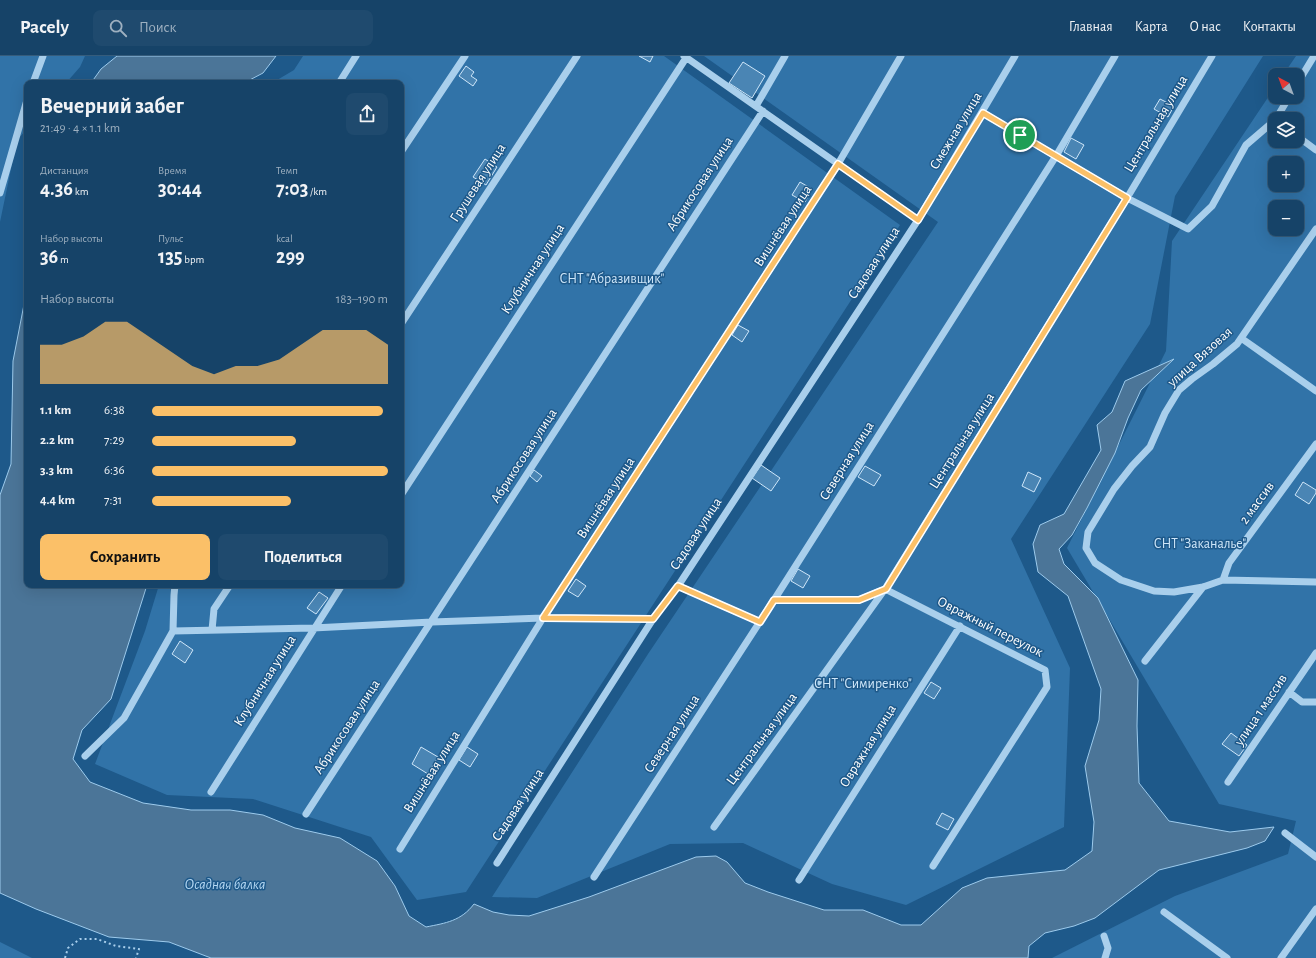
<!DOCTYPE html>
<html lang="ru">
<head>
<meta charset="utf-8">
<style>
	body { margin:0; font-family:"Alegreya Sans",sans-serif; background:#1f4a6e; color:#f1f3f6; height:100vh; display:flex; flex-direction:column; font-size:15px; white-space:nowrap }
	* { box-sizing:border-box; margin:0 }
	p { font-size:13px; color:#9eb0c0 }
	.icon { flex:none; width:22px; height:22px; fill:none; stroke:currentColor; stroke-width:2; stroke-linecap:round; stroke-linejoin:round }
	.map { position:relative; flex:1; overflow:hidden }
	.side { position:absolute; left:24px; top:24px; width:380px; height:508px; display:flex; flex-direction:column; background:#164368; border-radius:8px; box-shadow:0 4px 16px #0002,0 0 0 1px #355c7c }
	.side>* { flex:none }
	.needle { width:26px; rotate:319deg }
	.fabs { position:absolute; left:1268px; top:12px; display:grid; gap:8px }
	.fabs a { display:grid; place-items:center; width:36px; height:36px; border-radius:8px; background:#164368; box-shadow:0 4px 16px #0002,0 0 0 1px #355c7c; font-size:20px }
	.pin { position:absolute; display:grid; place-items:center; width:34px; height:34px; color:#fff; margin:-17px; border:2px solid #fff; border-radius:50%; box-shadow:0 1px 4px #0007 }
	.round { display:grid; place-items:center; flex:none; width:42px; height:42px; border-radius:8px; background:#1f4a6e }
	.overview { display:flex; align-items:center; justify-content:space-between; height:68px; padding:0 16px }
	h1 { font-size:22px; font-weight:600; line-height:30px }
	.stats { display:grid; grid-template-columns:repeat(3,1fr); gap:6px; height:68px; padding:4px 16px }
	.stats div { display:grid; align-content:center }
	.stats b { font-size:20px; font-weight:600 }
	.stats small { font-size:11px; font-weight:400 }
	.stats p { font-size:11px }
	.chart { height:112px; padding:8px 16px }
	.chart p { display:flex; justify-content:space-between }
	.chart svg { width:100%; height:72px; margin-top:4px; fill:#fbc068; opacity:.7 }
	.primary-button { display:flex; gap:8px; margin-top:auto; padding:8px 16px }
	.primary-button a { flex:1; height:46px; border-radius:8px; background:#fbc068; color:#111; font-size:16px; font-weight:600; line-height:46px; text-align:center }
	.primary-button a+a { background:#1f4a6e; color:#f1f3f6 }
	ul { padding:0 16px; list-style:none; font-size:13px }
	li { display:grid; grid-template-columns:64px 48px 1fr; align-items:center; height:30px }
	li i { height:10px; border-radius:5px; background:#fbc068 }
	header { display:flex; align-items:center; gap:24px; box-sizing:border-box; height:56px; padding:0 20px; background:#164368; border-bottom:1px solid #355c7c }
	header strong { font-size:19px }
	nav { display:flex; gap:22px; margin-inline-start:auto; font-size:14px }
	.search { width:280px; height:36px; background:#1f4a6e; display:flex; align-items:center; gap:10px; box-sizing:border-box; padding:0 14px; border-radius:8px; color:#9eb0c0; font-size:15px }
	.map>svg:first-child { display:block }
	.green { fill:#3173a8; fill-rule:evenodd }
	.water { fill:#4b7598; stroke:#9dcbed }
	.building { fill:#4a85b4; stroke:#cee6f9 }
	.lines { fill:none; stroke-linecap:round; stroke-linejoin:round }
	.path { stroke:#a9cfec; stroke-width:2; stroke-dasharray:2 3; stroke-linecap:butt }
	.minor { stroke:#a9cfec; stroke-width:7 }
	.route-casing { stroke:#fff; stroke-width:8 }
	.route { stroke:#fbc068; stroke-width:5 }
	.labels { text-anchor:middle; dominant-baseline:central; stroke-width:3; stroke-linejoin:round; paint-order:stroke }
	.street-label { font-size:14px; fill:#fff; stroke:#1e598a }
	.park-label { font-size:14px; fill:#cee6f9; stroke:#1e598a }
	.water-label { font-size:15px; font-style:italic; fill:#b5d8f3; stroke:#1e598a }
</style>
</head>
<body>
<header>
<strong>Pacely</strong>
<div class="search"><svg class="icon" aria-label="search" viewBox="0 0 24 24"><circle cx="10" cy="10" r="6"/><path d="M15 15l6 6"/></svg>Поиск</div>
<nav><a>Главная</a><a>Карта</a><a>О нас</a><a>Контакты</a></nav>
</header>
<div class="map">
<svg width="1316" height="902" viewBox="0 0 1316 902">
	<rect width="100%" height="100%" fill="#1e598a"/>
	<path class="green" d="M0,0h85l-5,11 -14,16h-39v46l-10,11 -17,82z
		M303,0h361l236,169 -434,667 -49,8 -46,-63 -118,-38 -86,-4 -72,-31 50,-133 14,-46h242v-502h-129l22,-13z
		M704,0h559l-88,140 -25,128 -139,215 59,129 -6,159 -158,78 -74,-21 -89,-41 -73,1 -133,54 -45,-1 156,-243 290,-432z
		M1296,0h20v902h-264l123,-62 113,-42 8,-33 -77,-17 -152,-256 99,-197 6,-110 103,-154v10h22v-22h-14zM1275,63h22v22h-22zM1275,107h22v22h-22zM1275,151h22v22h-22z
		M0,886l32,16h-32z"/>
	<path class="water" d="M117,0h159l-13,17 -19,10h-153l10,-14z
		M27,233v296h120l-36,114 -29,31 -9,29 17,23 53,21 48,7h39l33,5 32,13 45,10 37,23 18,25 14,30 17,11c20,-4 35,-6 48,-23l19,8 16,3 20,1 60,-19 107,-40 20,-1 11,6 18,21 23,9 56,18h39l38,15h20l41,-37 25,-10 78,-8 27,-19 2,-29 -9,-56 14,-46 2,-31 -33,-93 -30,-24 -5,-28 7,-19 24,-11 37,-64 -4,-25 15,-13 13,-31 49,-22 -33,31 -13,28 -13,35 -28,55 -15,27 -13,14 5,15 34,34 40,82 -1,46 2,57 30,38 61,11 44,-5 -9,14 -18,7 -88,22 -64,48 -21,8 -29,7 -16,13 -1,12h-817l-42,-16 -60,-5 -73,-28 -36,-16v-398l11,-31 2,-103z"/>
	<path class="building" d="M639,0h14l-3,6z
		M743,6l22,14 -13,22 -23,-15z
		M466,10l8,6 -3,4 6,4 -4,6 -14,-10z
		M1160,43l14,7 -6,11 -14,-8z
		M1071,82l13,7 -8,14 -12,-7z
		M485,103l12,8 -11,18 -13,-8z
		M800,126l12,7 -7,13 -13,-7z
		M738,269l11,6 -7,11 -10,-7z
		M761,409l19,13 -9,13 -19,-13z
		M865,410l16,9 -7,11 -16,-9z
		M534,414l8,6 -5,6 -7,-6z
		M1028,416l13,6 -7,14 -12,-6z
		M1303,426l13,8v3l-7,11 -14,-9z
		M798,513l12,7 -7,12 -12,-7z
		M576,523l10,7 -8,11 -10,-6z
		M319,536l9,6 -12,16 -9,-6z
		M180,585l13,9 -8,13 -13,-9z
		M931,626l10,6 -7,11 -10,-6z
		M1231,677l16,12 -8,11 -17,-12z
		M421,691l17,10 -10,17 -16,-10z
		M467,691l11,7 -8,13 -11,-7z
		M942,757l12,6 -6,11 -12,-6z"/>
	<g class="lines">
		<path class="path" d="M65,902l3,-10 12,-9h17l19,7 23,3 -3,9"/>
		<path class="minor" d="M684,0l234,164
			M33,27l10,-27
			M339,27l17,-27
			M1297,28l17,-28
			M756,50l29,-50
			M983,57l144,85 61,31 24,-23 34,-61 29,-25
			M1276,63l13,-22
			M1297,80l19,14
			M401,96l64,-96
			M0,137l27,-93
			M1316,173l-79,115 -24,20 -21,15 -13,11 -14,23 -15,34 -18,19 -18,23 -26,43 -2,16 9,15 26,17 33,11 20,1 29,-5 20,-7 93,2
			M401,268l176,-268
			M1241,282l75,53
			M401,439l285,-437
			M1223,524l6,-17 87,-119
			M678,530l82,36
			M774,544h85l26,-11 160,81 2,17 -114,179
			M212,574l2,-21 16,-24
			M173,575l140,-3 119,-6 111,-4 110,1
			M1145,605l58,-74
			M1289,636l13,10h14
			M85,700l39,-38 49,-87 1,-36 1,-10
			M1228,726l88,-129
			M211,736l131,-207
			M306,758l457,-703
			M714,771l171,-238 242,-391 85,-142
			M1285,777l31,24
			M400,793l143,-231 295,-454 63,-108
			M497,807l156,-244 25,-33 240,-366 97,-164
			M594,821l180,-277 282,-444 59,-100
			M799,824l161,-254
			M1164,856l63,46
			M1104,880l4,12 -3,10
			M1281,902l35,-49"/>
	</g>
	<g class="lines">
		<g class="route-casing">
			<path id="route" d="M983,57l144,85 -241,391 -27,11h-85l-14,22 -82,-36 -25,33 -110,-1 295,-454 80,56z"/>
		</g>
		<use href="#route" class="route"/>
	</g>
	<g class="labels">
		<g class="street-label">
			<text transform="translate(1156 68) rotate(-59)">Центральная улица</text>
			<text transform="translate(956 75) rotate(-59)">Смежная улица</text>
			<text transform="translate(478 127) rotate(-57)">Грушевая улица</text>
			<text transform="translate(700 128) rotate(-57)">Абрикосовая улица</text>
			<text transform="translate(783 170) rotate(-57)">Вишнёвая улица</text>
			<text transform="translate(874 207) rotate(-57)">Садовая улица</text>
			<text transform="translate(533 213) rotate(-57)">Клубничная улица</text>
			<text transform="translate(1200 301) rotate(-42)">улица Вязовая</text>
			<text transform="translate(962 385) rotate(-58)">Центральная улица</text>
			<text transform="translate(524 400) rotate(-57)">Абрикосовая улица</text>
			<text transform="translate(847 405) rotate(-58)">Северная улица</text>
			<text transform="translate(606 442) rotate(-57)">Вишнёвая улица</text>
			<text transform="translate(1257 447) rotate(-54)">2 массив</text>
			<text transform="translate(696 478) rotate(-57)">Садовая улица</text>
			<text transform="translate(990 571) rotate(27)">Овражный переулок</text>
			<text transform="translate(265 625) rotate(-58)">Клубничная улица</text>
			<text transform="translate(1261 654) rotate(-56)">улица 1 массив</text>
			<text transform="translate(347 671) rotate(-57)">Абрикосовая улица</text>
			<text transform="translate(672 678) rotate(-57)">Северная улица</text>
			<text transform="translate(762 683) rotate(-54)">Центральная улица</text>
			<text transform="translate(868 690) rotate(-58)">Овражная улица</text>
			<text transform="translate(432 716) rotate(-58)">Вишнёвая улица</text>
			<text transform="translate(518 749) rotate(-57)">Садовая улица</text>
		</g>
		<g class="park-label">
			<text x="612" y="223">СНТ "Абразивщик"</text>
			<text x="1200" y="488">СНТ "Заканалье"</text>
			<text x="863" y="628">СНТ "Симиренко"</text>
		</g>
		<g class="water-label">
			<text x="225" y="828">Осадная балка</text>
		</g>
	</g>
</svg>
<div class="fabs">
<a><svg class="needle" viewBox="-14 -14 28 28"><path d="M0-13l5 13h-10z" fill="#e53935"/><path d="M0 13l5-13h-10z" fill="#9eb0c0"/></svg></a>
<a><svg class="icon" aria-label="layers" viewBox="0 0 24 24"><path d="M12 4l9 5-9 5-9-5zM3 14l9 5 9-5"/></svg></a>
<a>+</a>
<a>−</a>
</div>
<div class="pin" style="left:1020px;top:79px;background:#1e9e55"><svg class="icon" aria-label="arrive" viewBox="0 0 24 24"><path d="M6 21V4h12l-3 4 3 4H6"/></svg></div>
<section class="side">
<div class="overview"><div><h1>Вечерний забег</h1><p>21:49 · 4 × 1.1 km</p></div><a class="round"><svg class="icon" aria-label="share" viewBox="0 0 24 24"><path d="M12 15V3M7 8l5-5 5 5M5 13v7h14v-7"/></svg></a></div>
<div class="stats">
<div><p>Дистанция</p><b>4.36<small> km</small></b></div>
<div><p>Время</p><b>30:44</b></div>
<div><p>Темп</p><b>7:03<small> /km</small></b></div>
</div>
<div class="stats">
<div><p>Набор высоты</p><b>36<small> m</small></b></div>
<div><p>Пульс</p><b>135<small> bpm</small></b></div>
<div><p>kcal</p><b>299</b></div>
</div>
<div class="chart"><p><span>Набор высоты</span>183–190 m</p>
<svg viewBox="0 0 160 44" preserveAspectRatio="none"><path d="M0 44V20L10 20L20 15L30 6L40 6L50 15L60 24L70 33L80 38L90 33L100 33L110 29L120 20L130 11L140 11L150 11L160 20V44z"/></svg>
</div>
<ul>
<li><b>1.1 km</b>6:38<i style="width:98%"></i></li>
<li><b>2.2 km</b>7:29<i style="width:61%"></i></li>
<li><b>3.3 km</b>6:36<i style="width:100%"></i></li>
<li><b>4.4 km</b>7:31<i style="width:59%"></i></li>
</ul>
<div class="primary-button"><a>Сохранить</a><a>Поделиться</a></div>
</section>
</div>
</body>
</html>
